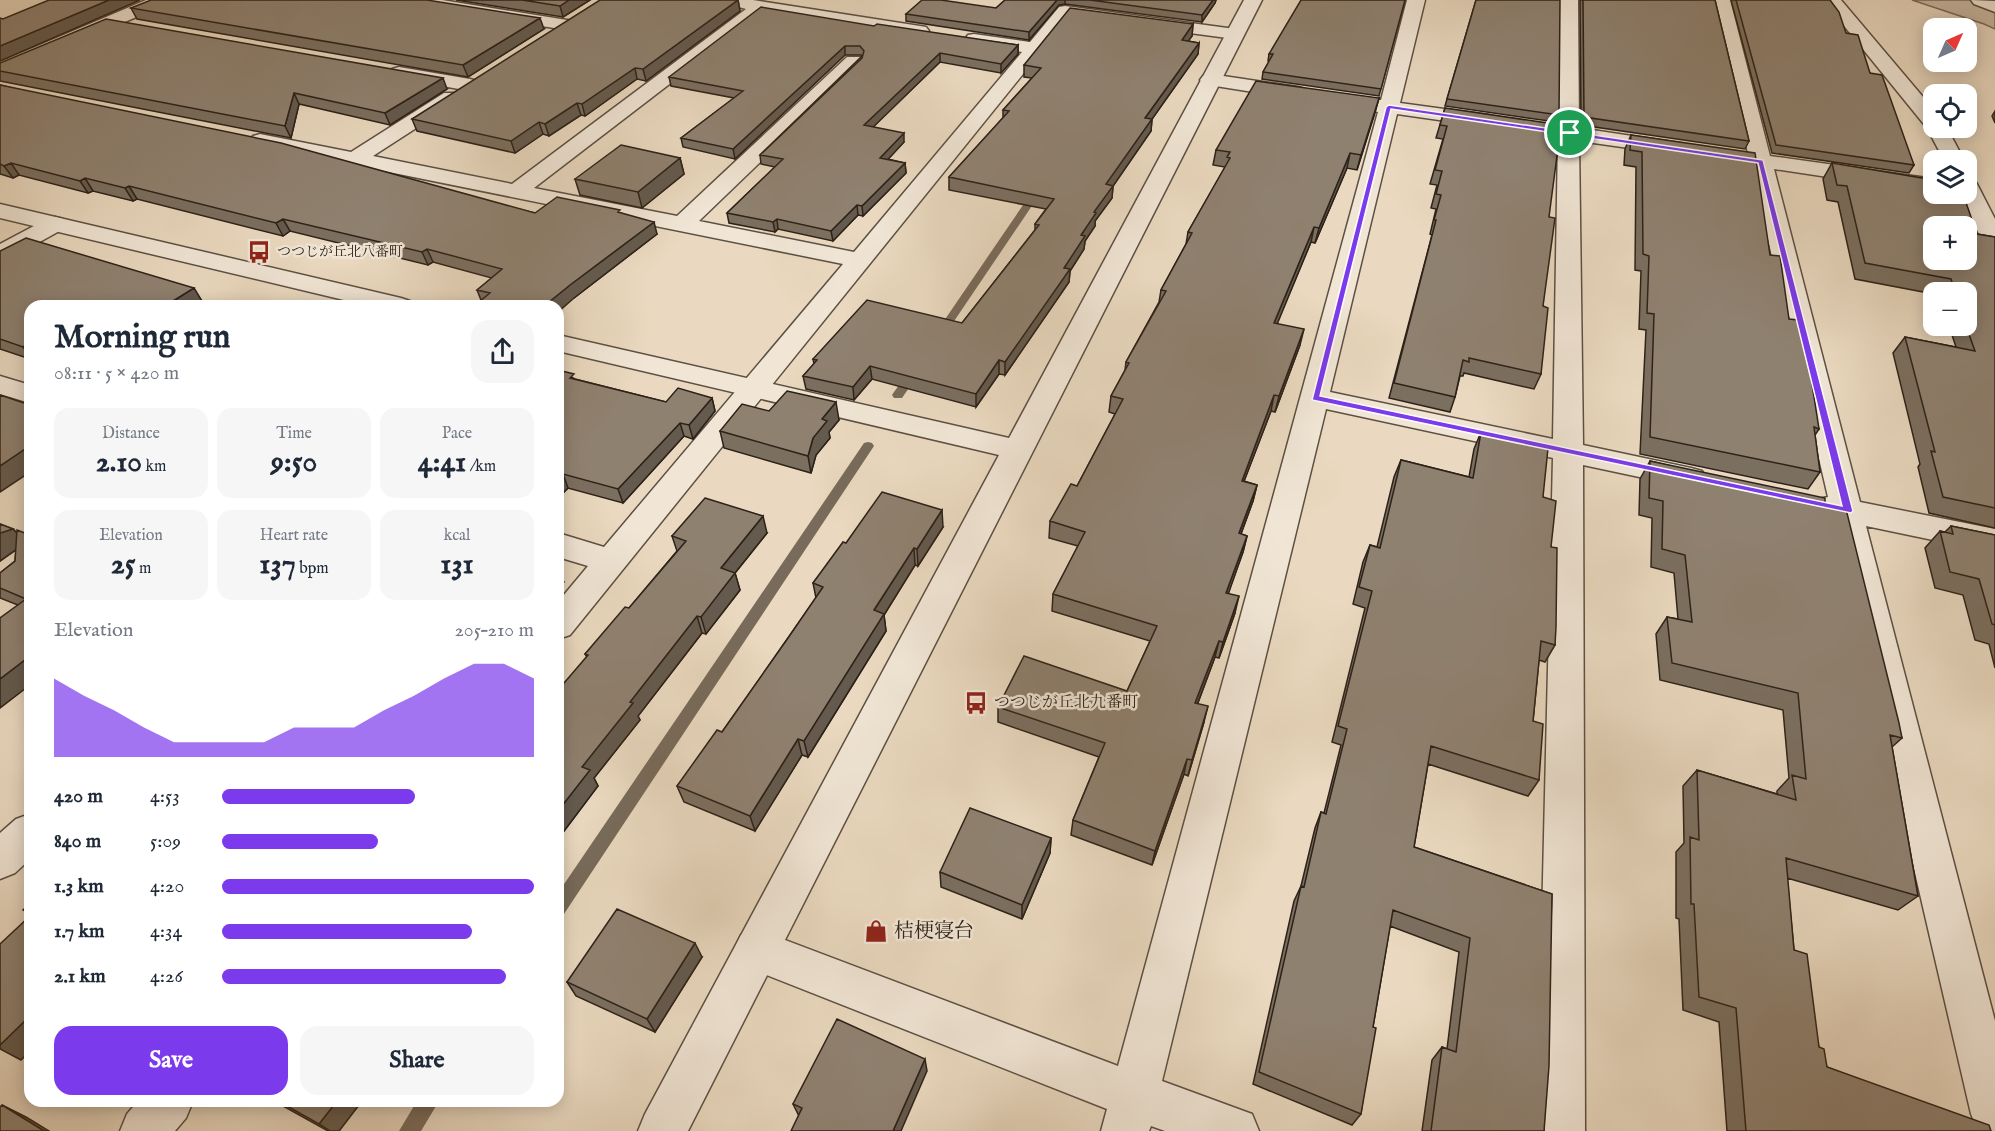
<!DOCTYPE html>
<html lang="en">
<head>
<meta charset="utf-8">
<style>
	body { margin:0; font-family:"IM FELL English","Noto Serif JP",serif; background:#f6f6f7; color:#1f2937; height:100vh; display:flex; flex-direction:column; font-size:22px; white-space:nowrap }
	* { box-sizing:border-box; margin:0 }
	p { font-size:20px; color:#747a83 }
	.icon { flex:none; width:33px; height:33px; fill:none; stroke:currentColor; stroke-width:2; stroke-linecap:round; stroke-linejoin:round }
	.map { position:relative; flex:1; overflow:hidden }
	.details { position:absolute; left:24px; top:300px; width:540px; height:807px; display:flex; flex-direction:column; background:#fff; border-radius:18px; box-shadow:0 3px 15px #0003 }
	.details>* { flex:none }
	.needle { width:39px; rotate:45deg }
	.buttons { position:absolute; left:1923px; top:18px; display:grid; gap:12px }
	.buttons a { display:grid; place-items:center; width:54px; height:54px; border-radius:12px; background:#fff; box-shadow:0 3px 15px #0003; font-size:30px }
	.pin { position:absolute; display:grid; place-items:center; width:51px; height:51px; color:#fff; margin:-26px; border:3px solid #fff; border-radius:50%; box-shadow:0 2px 6px #0007 }
	.round { display:grid; place-items:center; flex:none; width:63px; height:63px; border-radius:18px; background:#f6f6f7 }
	.overview { display:flex; align-items:center; justify-content:space-between; height:102px; padding:0 30px }
	h1 { font-size:33px; font-weight:700; line-height:45px }
	.metrics { display:grid; grid-template-columns:repeat(3,1fr); gap:9px; height:102px; padding:6px 30px }
	.metrics div { display:grid; align-content:center; border-radius:15px; background:#f6f6f7; text-align:center }
	.metrics b { font-size:30px; font-weight:700 }
	.metrics small { font-size:16px; font-weight:400 }
	.metrics p { font-size:16px }
	.chart { height:168px; padding:12px 30px }
	.chart p { display:flex; justify-content:space-between }
	.chart svg { width:100%; height:108px; margin-top:6px; fill:#7c3aed; opacity:.7 }
	.cta { display:flex; gap:12px; margin-top:auto; padding:12px 30px }
	.cta a { flex:1; height:69px; border-radius:18px; background:#7c3aed; color:#fff; font-size:24px; font-weight:700; line-height:69px; text-align:center }
	.cta a+a { background:#f6f6f7; color:#1f2937 }
	ul { padding:0 30px; list-style:none; font-size:20px }
	li { display:grid; grid-template-columns:96px 72px 1fr; align-items:center; height:45px }
	li i { height:15px; border-radius:8px; background:#7c3aed }
	.map>svg:first-child { display:block }
	.green { fill:#cabaa4; stroke:#7c6e5e; stroke-width:1.5 }
	.lines { fill:none; stroke-linecap:round; stroke-linejoin:round }
	.stream { fill:#786b5b; fill-rule:evenodd }
	.minor-casing { stroke:#5c5043; stroke-width:3 }
	.tertiary-casing { stroke:#5c5043; stroke-width:3 }
	.minor { fill:#f1e6d6; fill-rule:evenodd }
	.tertiary { fill:#f1e6d6; fill-rule:evenodd }
	.wall { fill:#7b6f60; stroke:#2d2219; stroke-width:1.5 }
	.shaded-wall { fill:#645a4e; stroke:#2d2219; stroke-width:1.5 }
	.building { fill:#8f8170; stroke:#2d2219; stroke-width:1.5; fill-rule:evenodd }
	.route { fill:#7c3aed; stroke:#fff; stroke-width:1.5; fill-rule:evenodd }
	.labels { text-anchor:middle; dominant-baseline:central; stroke-width:5; stroke-linejoin:round; paint-order:stroke }
	.far-poi-label { font-size:14px; fill:#2d2219; stroke:#f1e6d6; text-anchor:start }
	.poi-label { font-size:16px; fill:#2d2219; stroke:#f1e6d6; text-anchor:start }
	.near-poi-label { font-size:20px; fill:#2d2219; stroke:#f1e6d6; text-anchor:start }
</style>
</head>
<body>
<div class="map">
<svg width="1995" height="1131" viewBox="0 0 1995 1131">
	<rect width="100%" height="100%" fill="#ead9c0"/>
	<filter id="stains"><feTurbulence type="fractalNoise" baseFrequency=".00333" numOctaves="4"/><feColorMatrix values="0 0 0 0 .2 0 0 0 0 .09 0 0 0 0 .02 0 0 0 .5 -.17"/></filter>
	<radialGradient id="worn" r=".72"><stop offset=".6" stop-color="#630" stop-opacity="0"/><stop offset="1" stop-color="#630" stop-opacity=".3"/></radialGradient>
	<path class="green" d="M1912,0h83v29l-11,-5z"/>
	<g class="lines">
		<path class="stream" d="M1034,189l8,2 -98,145h-8l-1,-2z
			M914,369l6,3 -18,26h-8l-2,-3 2,-3 16,-22z
			M868,442l4,1 2,3 -2,3 -308,465 -6,2v-23l306,-450z
			M417,1101h22l-18,30h-22z"/>
		<g class="minor-casing">
			<path id="minor" d="M146,0h24l-3,4 -167,71v-13z
				M400,0h42l125,20 6,1 3,4 -3,4 -6,1 -158,-25 -6,-1z
				M725,0h28l167,26 6,1 3,4 -3,4 -6,1 -158,-23 -228,175 143,28 170,-159h14l2,4 -2,4 -162,156 155,31 168,-200 -54,-9 -3,-4 3,-4 6,-1 56,8 29,-35 6,-1 170,23 6,1 3,4 -3,4 -6,1 -166,-22 -499,618 -12,4v-37l30,-36 -30,-9v-24l46,14 239,-283 -583,-118 -7,-2 -4,-4 4,-4 7,-2 91,18 93,-59h14l3,4 -3,4 -85,55 139,28 234,-175 -18,-5z
				M1407,0h18l-25,103 88,12 7,2 3,4 -3,4 -7,2 -91,-13 -67,278 223,47 5,-301 -17,-4 -3,-4 3,-4 17,-1 2,-125h18l1,128 93,14 8,1 3,5 -3,5 -8,1 -93,-13 4,304 108,23 11,3 4,7 -4,7 -11,3 -108,-23 2,666h-48l16,-673 -227,-49 -164,672 90,33 7,17h-94l-14,-5 -2,5h-48l6,-22 -366,-144 -7,-15 7,-15 15,-6 362,137 260,-954 -18,-4 -3,-4 3,-4 7,-2 14,2z
				M1712,0h18l40,156 164,23v14l-160,-24 86,333 135,27v24l-129,-27 129,495v110h-17l-7,-17 -138,-595 -15,-4 -5,-8 5,-8 10,-2 -77,-331 -18,-3 -3,-5 3,-5h15z
				M1823,0h18l93,110v18h13l17,32h-20l-17,-32z
				M399,67l71,12 7,2 3,4 -3,4 -7,2 -78,-14 -3,-4 3,-4z
				M1210,74l88,13 7,2 3,4 -3,4 -7,2 -95,-15 -3,-4 3,-4z
				M1966,177l8,2 3,5 18,35v30l-8,-2 -4,-5 -24,-48h7z
				M55,217l8,2 4,5 -4,5 -54,30 -9,2v-17l47,-25z
				M0,376l30,9v18l-30,-9z
				M30,814v45l-15,14 -15,6v-46l16,-14z
				M138,1101h55l-7,17 -11,13h-55l7,-17z"/>
		</g>
		<g class="tertiary-casing">
			<path id="tertiary" d="M1244,0h18l-574,1131h-50l7,-17 354,-659 -441,-104v-16l451,103z
				M1971,0l24,1v11l-21,-8z
				M0,204l401,94 9,3 4,5h-45l-369,-88z"/>
		</g>
		<use href="#minor" class="minor"/>
		<use href="#tertiary" class="tertiary"/>
	</g>
	<path class="wall" d="M456,0h134l-27,17z
		M738,0l2,11 -94,70 -9,-2 -52,37 -4,-1 -32,21 -6,-2 -28,19 -98,-22 -5,-12z
		M1005,0h211l-1,3 -13,19 -137,-18 -6,1 -30,35 -123,-19v-7l90,-6z
		M1405,0l-26,96 -117,-17 1,-7 6,-10 -1,-1 1,-7z
		M1476,0l83,115 -3,7 -111,-16z
		M1580,0h135l34,141 -4,8 -164,-24z
		M1731,0h99l16,33 24,40 44,92 -5,8 -137,-20z
		M131,8l413,21 -76,48 -331,-58z
		M1193,24l-1,12 -4,5 11,2 -1,11 -46,65 -1,12 -38,55 -1,12 -17,23v5l-10,15 -1,8 -14,22 -1,11 -64,93 -6,-1 -23,33 -104,-28 -18,21 -48,-11 -3,-13 11,-12 -1,-5 149,-36 73,-93v-6l11,-15 -97,-19v-13l54,-59v-8l29,-32 -8,-1v-12z
		M874,26l144,19v9l-17,19 -61,-11 -67,65 31,15 -16,17 17,4 1,10 -43,43 -5,-1 -25,26 -55,-12 -3,3 -46,-9 -2,-10 48,-46 -14,-3 -1,-9 102,-99 -1,-1h-16l-110,104 -52,-12 -2,-9 53,-40 -63,-12 -2,-9z
		M0,63l447,26 -57,36 -91,-21 -8,34 -291,-57z
		M0,85l535,128h86l36,21 -83,64 -93,2 -4,-10 15,-12 -59,-16 -5,3 -138,-34 -7,5 -146,-37 -4,2 -40,-10 -5,2 -69,-18 -6,3 -13,-4z
		M1379,98l-22,72 -10,-2 -32,75 -4,-1 -34,81 23,22 -25,67 -4,-1 -27,70 13,4 -4,16 -12,33 6,2 -4,16 -15,41 7,20 -16,45 -4,-1 -17,46 6,19 -16,54 -4,-2 -32,91 -81,-30 2,-15 26,-63 -101,-35v-15l129,-16 23,-50 -98,-30 1,-17 25,-48 -29,-8 1,-17 27,-35 38,-72 -6,-2 2,-16 14,-26 1,-8 33,-60 2,-12 25,-46 2,-12 37,-65 -12,-2 3,-15z
		M1445,108l104,109 -6,89 -2,68 -7,15 -70,-16 -1,3h-3l-5,21 -5,15 -61,-14 43,-163 -2,-1 6,-25 -5,-1 6,-23 -7,-1 13,-45 -7,-1z
		M1995,111v12l-3,-7z
		M1631,135l139,120 19,64 30,110 -4,6 5,37 -12,17 -168,-35 6,-124 -7,-1 2,-58 -6,-1 1,-103 -12,-2 1,-16z
		M680,158l4,16 -42,34 -62,-13 -5,-16z
		M1832,163l145,71 18,3v291l-66,-15 -11,-46 2,-3 -27,-111 12,-16 51,10 -7,-21h17v-34h-32v2l-79,-15 -17,-77 -11,-2 -4,-21z
		M0,251l202,50 -8,5h-164v53l-30,-10z
		M558,370l17,9 91,23 46,-4 3,13 -22,28 -9,-3 -61,67 -55,-15 -9,9 -1,-1z
		M769,411l70,9 -10,12 1,6 -14,17 -5,18 -87,-25 -4,-17z
		M1481,432l62,65 8,50 4,98 -10,17 -6,-2 -6,61 6,59 -11,16 -100,-32 -14,83 138,47 -8,237h-122l10,-71 10,-13 5,2 12,-97 -69,-26 -17,101 -12,87 -9,11 -99,-41 41,-183 7,-15 14,-58 6,-16 3,1 17,-68 -9,-3 33,-134 -12,-4 10,-42 7,-17 7,2 17,-70 7,-17 68,17 5,-28z
		M1650,461l175,43 77,234 -10,9 26,149 -20,14 -111,-32 7,72 25,97 8,20 164,64h-264l-8,-109 -36,-12 -4,-91 -3,-1v-66l8,-9 -1,-57 14,-16 80,24v-3l12,-13 -6,-68 -123,-30 -4,-46 11,-17 11,2 -4,-46 -23,-6 1,-49 -13,-3 1,-36z
		M0,524l13,5 4,4 13,2v150l-12,-80 -18,-7v-25l15,-12 1,-11 -16,11z
		M1951,526l44,9v133l-6,-24 -14,-4 -12,-45 -28,-7 -10,-40 15,-17 5,1z
		M943,527l-25,39 -3,-1 -31,50 2,16 -78,126 -6,-2 -47,76 -71,-29 -7,-16 45,-54 66,-94 28,-40 -3,-15 33,-40z
		M767,533l-32,40 5,17 -34,44 -4,-1 -64,83 2,4 -46,58 4,8 -40,53 29,-182 -2,-3 44,-46 48,-57 -5,-15z
		M1051,838l-1,15 -28,66 -81,-32 -1,-15z
		M702,957l-47,75 -79,-36 -9,-14z
		M927,1071l-128,45 -6,-12z
		M274,1101h88l-23,30h-11z"/>
	<path class="shaded-wall" d="M109,0h31l-140,61v-15z
		M569,0h21l-27,17 -3,-11z
		M738,0l2,11 -94,70 -3,-12z
		M1057,0h8v4l-6,1 -30,35v-8z
		M1213,0h3l-1,3 -13,19v-7z
		M540,18l4,11 -76,48 -5,-12z
		M1193,24l-1,12 -11,15 1,-11z
		M1199,43l-1,11 -46,65 -1,12 -38,55 -1,12 -17,23v5l-10,15 -1,8 -14,22 -1,11 -64,93v-13l59,-94 30,-56 12,-28 39,-66z
		M1018,45v9l-17,19v-9z
		M845,46v9l-110,104 -2,-10z
		M940,53v9l-75,73 -1,-10z
		M635,68l2,11 -52,37 -3,-12z
		M443,78l4,11 -57,36 -5,-12z
		M294,93l5,11 -8,34 -6,-12z
		M1379,98l-4,15 -18,57 4,-15z
		M577,103l4,12 -32,21 -4,-12z
		M539,122l4,12 -28,19 -4,-12z
		M904,133v9l-23,25 -1,-9z
		M1350,153l-3,15 -32,75 4,-15z
		M680,158l4,16 -42,34 -4,-16z
		M11,163l8,12 -6,3 -9,-12z
		M905,163l1,10 -43,43 -1,-10z
		M85,178l8,13 -5,2 -8,-12z
		M129,186l8,13 -4,2 -8,-13z
		M857,205l1,10 -25,26 -2,-10z
		M283,219l7,12 -7,5 -7,-13z
		M777,219l1,10 -3,3 -2,-10z
		M654,222l3,12 -83,64 -16,14v-6h-14l26,-21z
		M1314,227l-3,15 -40,97 3,-16z
		M427,249l6,13 -5,3 -6,-13z
		M194,288l8,13 -8,5h-29z
		M1304,329l-4,16 -25,67 4,-16z
		M30,343v13l-7,-9z
		M999,360v14l-23,33v-13z
		M870,366l2,13 -18,21 -1,-13z
		M1274,395l-3,16 -33,86 4,-16z
		M712,398l3,13 -22,28 -4,-14z
		M836,402l3,18 -10,12 1,6 -14,17 -5,18 -3,-17 5,-18 9,-19z
		M680,423l4,13 -61,67 -5,-14z
		M25,449l5,6v17l-30,20v-26z
		M563,474l5,14 -9,9 -1,-4v-14z
		M1257,485l-4,16 -18,49 4,-17z
		M942,510l1,17 -25,39 -1,-17z
		M763,516l4,17 -32,40 5,17 -34,44 -5,-17 20,-49z
		M13,529l15,16 -11,4 -17,12v-28z
		M1247,536l-4,16 -20,57 3,-16z
		M914,548l1,17 -31,50 2,16 -78,126 -4,-16 70,-131z
		M558,568l6,14 -6,6z
		M1239,596l-4,17 -16,45 4,-16z
		M697,616l5,17 -64,83 2,4 -46,58 4,8 -40,53v-28l24,-44 48,-65z
		M1219,641l-4,16 -23,61 3,-15z
		M30,656v29l-30,23v-29z
		M1208,706l-4,16 -16,54 4,-16z
		M798,739l4,16 -47,76 -5,-15z
		M1187,759l-3,15 -32,91 3,-14z
		M1051,838l-1,15 -28,66v-14z
		M695,943l7,14 -47,75 -8,-13z
		M30,1016v35l-9,9 -21,-11v-4z
		M925,1059l2,12 -26,60h-8z
		M337,1101h25l-23,30h-9l-11,-7z
		M2,1105l24,12 23,14h-5z"/>
	<path class="building" d="M49,0h60l-109,46v-28l3,1z
		M151,0h276l113,18 -77,47 -332,-57z
		M522,0h47l-9,6z
		M600,0h138l-95,69 -8,-1 -53,36 -5,-1 -32,21 -6,-2 -28,19 -99,-22z
		M922,0h19l55,8 9,-8h52l-28,32 -123,-18z
		M1090,0h123l-11,15z
		M1301,0h104l-24,89 -118,-17 10,-18h-4z
		M1476,0h84l-1,115 -112,-16z
		M1583,0h132l34,141 -165,-24z
		M1736,0h94l9,12 7,21 12,2 12,38 12,2 32,90 -138,-20z
		M761,7l113,19 3,-2 141,21 -17,19 -61,-11 -76,72 40,8 -24,25 25,5 -43,43 -5,-1 -26,26 -54,-12 -4,3 -46,-9 56,-54 -23,-4 102,-97 2,-7 -4,-5h-15l-112,103 -52,-11 62,-47 -74,-14z
		M1070,8l123,16 -11,16 17,3 -54,75 7,1 -46,65 7,2 -19,26 2,1 -15,22 4,1 -21,32 6,1 -65,93 -6,-2 -23,34 -106,-28 -17,21 -50,-11 14,-16 -4,-1 54,-59 95,23 77,-98 -4,-1 19,-25 -105,-22 60,-66 -6,-1 38,-42 -17,-3z
		M106,19l337,59 -58,35 -91,-20 -9,33 -285,-55v-8z
		M1256,81l123,17 -18,57 -11,-2 -31,75 -5,-1 -40,96 30,6 -25,67 -5,-1 -32,86 15,4 -18,48 8,3 -21,57 13,3 -16,46 -4,-1 -24,62 13,3 -16,54 -5,-1 -32,92 -82,-31 32,-77 -107,-36 26,-51 103,35 30,-65 -104,-32 32,-62 -35,-11 21,-37 6,2 46,-87 -12,-3 18,-33 -3,-1 40,-71 -5,-1 31,-57 -4,-1 42,-74 -3,-1 3,-5 -14,-2z
		M0,85l281,58 254,70 22,-16 63,13 -2,2 36,10 -84,63 -26,21h-70l16,-13 -13,-3 25,-21 -75,-20 -5,3 -139,-33 -7,4 -147,-37 -4,2 -40,-10 -5,3 -69,-18 -7,3 -4,-2z
		M1445,108l116,17 -12,92 6,1 -12,88 5,2 -7,66 -72,-16v4l-6,-2 -8,37 -61,-14 42,-163h-2l7,-25 -5,-1 6,-23 -7,-1 12,-44 -7,-1z
		M1631,135l124,18 15,102 10,1 9,63 9,1 12,51 9,58 -5,-2 6,45 -170,-35 4,-123 -7,-1 2,-57 -6,-2 -1,-102 -12,-2z
		M621,145l59,13 -42,34 -63,-13z
		M1832,163l102,17v14h29l14,40 18,3v271l-52,-11 -12,-46 4,1 -30,-115 70,14 -9,-25v-34h-11l-4,-13 -86,-16 -18,-77 -10,-1zM1934,226h32v34h-32z
		M26,238l168,50 -29,18h-135v37l-7,4 -23,-8v-88z
		M558,370l16,4 -4,4 96,24 12,-14 34,10 -23,27 -9,-2 -62,66 -55,-15 -5,5z
		M787,391l49,11 -14,17 5,2 -14,17 -5,18 -88,-25 22,-27 27,7z
		M0,395l30,10v46l-5,-2 -25,17z
		M1481,432l67,16 -5,49 13,4 -5,46 6,1 -1,79 -1,18 -14,-4 -8,80 10,3 -4,56 -108,-34 -17,101 138,47 -3,172 -5,65h-113l11,-84 14,5 14,-114 -77,-28 -20,117 3,1 -15,86 -102,-42 42,-186 3,1 17,-75 5,2 21,-85 -9,-3 34,-135 -13,-4 11,-42 10,3 21,-88 72,18z
		M1650,461l175,37v6l21,5 53,214 3,15 -12,-3 28,161 -132,-38 8,92 13,4 12,93 5,2 3,18 162,58 2,6h-245l-10,-123 -37,-11 -5,-93h-3l-1,-67 9,3 -2,-70 99,30 -4,-25 14,4 -8,-86 -126,-30 -5,-46 25,5 -7,-67 -23,-6 1,-48 -14,-3z
		M882,492l60,18 -25,39 -3,-1 -40,62 10,4 -80,127 -6,-2 -48,77 -73,-30 40,-56 5,2 66,-94 35,-51 -10,-4 30,-41 3,1z
		M705,498l58,18 -42,52 14,5 -34,44 -4,-1 -67,86 3,1 -51,64 8,3 -32,41v-121l30,-35 -3,-1 40,-47 4,1 57,-67 -14,-5z
		M0,524l13,5 -13,4z
		M1951,526l44,9v90l-3,-1 -13,-45 -29,-7 -10,-41 13,3z
		M17,530l13,5v121l-30,23v-61l26,-19 -26,-11v-15l15,-12z
		M970,808l81,30 -29,67 -82,-33z
		M30,904v10l-7,-4z
		M617,909l78,34 -48,76 -80,-37z
		M30,916v100l-30,29v-101z
		M837,1019l88,40 -32,72h-102l11,-23 -9,-4z
		M278,1101h59l-18,23z
		M2,1105l42,26h-44v-24z"/>
	<path class="route" d="M1389,105l374,55 90,351 -2,2 -539,-113 74,-293zM1391,109l367,54 84,343 -522,-110z"/>
	<defs>
		<g id="bus-bare" transform="scale(1.8)"><path d="M-5-6H5V4H4V6H2V4H-2V6H-4V4H-5ZM-3.5-4V0h7V-4ZM-3.5 1.2v1.5H-2V1.2ZM2 1.2v1.5H3.5V1.2Z" fill="#8f2418" stroke="#f1e6d6" stroke-width="2.5" paint-order="stroke"/></g>
		<g id="shop-bare" transform="scale(1.8)"><path d="M-5-2.5h2.3a2.7 3.5 0 0 1 5.4 0H5L5.5 6h-11ZM-1.5-2.5h3a1.5 2.3 0 0 0-3 0Z" fill="#8f2418" stroke="#f1e6d6" stroke-width="2.5" paint-order="stroke"/></g>
	</defs>
	<g fill-rule="evenodd">
		<use href="#bus-bare" x="259" y="252"/>
		<use href="#bus-bare" x="976" y="703"/>
		<use href="#shop-bare" x="876" y="931"/>
	</g>
	<g class="labels">
		<g class="far-poi-label">
			<text x="277" y="252">つつじが丘北八番町</text>
		</g>
		<g class="poi-label">
			<text x="994" y="703">つつじが丘北九番町</text>
		</g>
		<g class="near-poi-label">
			<text x="894" y="931">桔梗寝台</text>
		</g>
	</g>
	<rect width="100%" height="100%" filter="url(#stains)"/>
	<rect width="100%" height="100%" fill="url(#worn)"/>
</svg>
<div class="buttons">
<a><svg class="needle" viewBox="-14 -14 28 28"><path d="M0-13l5 13h-10z" fill="#e53935"/><path d="M0 13l5-13h-10z" fill="#747a83"/></svg></a>
<a><svg class="icon" aria-label="locate" viewBox="0 0 24 24"><circle cx="12" cy="12" r="6"/><path d="M12 2v4M12 18v4M2 12h4M18 12h4"/></svg></a>
<a><svg class="icon" aria-label="layers" viewBox="0 0 24 24"><path d="M12 4l9 5-9 5-9-5zM3 14l9 5 9-5"/></svg></a>
<a>+</a>
<a>−</a>
</div>
<div class="pin" style="left:1570px;top:133px;background:#1e9e55"><svg class="icon" aria-label="arrive" viewBox="0 0 24 24"><path d="M6 21V4h12l-3 4 3 4H6"/></svg></div>
<section class="details">
<div class="overview"><div><h1>Morning run</h1><p>08:11 · 5 × 420 m</p></div><a class="round"><svg class="icon" aria-label="share" viewBox="0 0 24 24"><path d="M12 15V3M7 8l5-5 5 5M5 13v7h14v-7"/></svg></a></div>
<div class="metrics">
<div><p>Distance</p><b>2.10<small> km</small></b></div>
<div><p>Time</p><b>9:50</b></div>
<div><p>Pace</p><b>4:41<small> /km</small></b></div>
</div>
<div class="metrics">
<div><p>Elevation</p><b>25<small> m</small></b></div>
<div><p>Heart rate</p><b>137<small> bpm</small></b></div>
<div><p>kcal</p><b>131</b></div>
</div>
<div class="chart"><p><span>Elevation</span>205–210 m</p>
<svg viewBox="0 0 160 44" preserveAspectRatio="none"><path d="M0 44V12L10 19L20 25L30 32L40 38L50 38L60 38L70 38L80 32L90 32L100 32L110 25L120 19L130 12L140 6L150 6L160 12V44z"/></svg>
</div>
<ul>
<li><b>420 m</b>4:53<i style="width:62%"></i></li>
<li><b>840 m</b>5:09<i style="width:50%"></i></li>
<li><b>1.3 km</b>4:20<i style="width:100%"></i></li>
<li><b>1.7 km</b>4:34<i style="width:80%"></i></li>
<li><b>2.1 km</b>4:26<i style="width:91%"></i></li>
</ul>
<div class="cta"><a>Save</a><a>Share</a></div>
</section>
</div>
</body>
</html>
